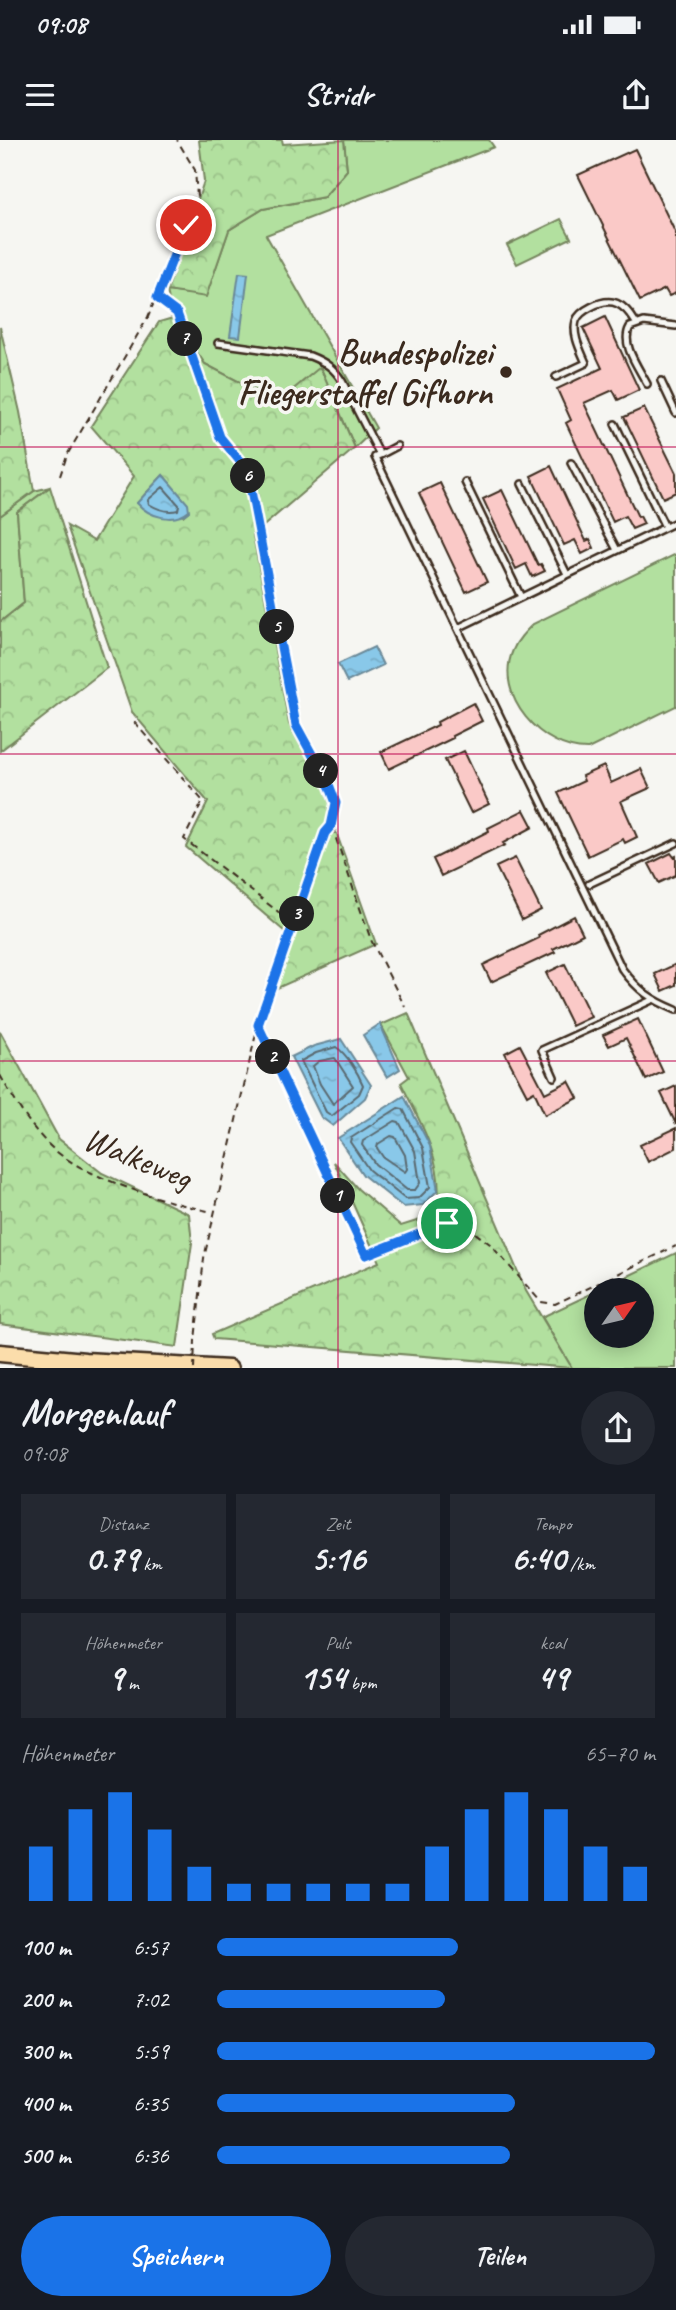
<!DOCTYPE html>
<html lang="de">
<head>
<meta charset="utf-8">
<style>
	body { margin:0; font-family:Caveat,sans-serif; background:#242831; color:#f1f3f6; height:100vh; display:flex; flex-direction:column; font-size:26px; white-space:nowrap }
	* { box-sizing:border-box; margin:0 }
	p { font-size:23px; color:#9ea1a6 }
	.icon { flex:none; width:38px; height:38px; fill:none; stroke:currentColor; stroke-width:2; stroke-linecap:round; stroke-linejoin:round }
	.map { position:relative; height:1228px; overflow:hidden }
	.side { display:flex; flex-direction:column; background:#171b24; flex:1 }
	.side>* { flex:none }
	.needle { width:46px; rotate:56deg }
	.fabs { position:absolute; left:584px; top:1138px; display:grid; gap:14px }
	.fabs a { display:grid; place-items:center; width:70px; height:70px; border-radius:50%; background:#171b24; box-shadow:0 4px 18px #0003; font-size:35px }
	.pin { position:absolute; display:grid; place-items:center; width:60px; height:60px; color:#fff; margin:-30px; border:4px solid #fff; border-radius:50%; box-shadow:0 2px 7px #0007 }
	.km { position:absolute; width:35px; height:35px; margin:-18px; border-radius:50%; background:#222; color:#fff; font-size:19px; line-height:35px; text-align:center }
	.round { display:grid; place-items:center; flex:none; width:74px; height:74px; border-radius:37px; background:#242831 }
	.summary { display:flex; align-items:center; justify-content:space-between; height:119px; padding:0 21px }
	h1 { font-size:38px; font-weight:800; line-height:52px }
	.stats { display:grid; grid-template-columns:repeat(3,1fr); gap:10px; height:119px; padding:7px 21px }
	.stats div { display:grid; align-content:center; border-radius:0px; background:#242831; text-align:center }
	.stats b { font-size:35px; font-weight:800 }
	.stats small { font-size:19px; font-weight:400 }
	.stats p { font-size:19px }
	.chart { height:196px; padding:14px 21px }
	.chart p { display:flex; justify-content:space-between }
	.chart svg { width:100%; height:126px; margin-top:7px; stroke:#1a73e8; stroke-width:6 }
	.action { display:flex; gap:14px; margin-top:auto; padding:14px 21px }
	.action a { flex:1; height:80px; border-radius:42px; background:#1a73e8; color:#fff; font-size:28px; font-weight:800; line-height:80px; text-align:center }
	.action a+a { background:#242831; color:#f1f3f6 }
	ul { padding:0 21px; list-style:none; font-size:23px }
	li { display:grid; grid-template-columns:112px 84px 1fr; align-items:center; height:52px }
	li i { height:18px; border-radius:9px; background:#1a73e8 }
	.status { display:flex; justify-content:space-between; align-items:center; height:49px; padding:0 35px; background:#171b24; direction:ltr }
	.status svg { height:19px; fill:currentColor }
	header { display:flex; justify-content:space-between; align-items:center; height:91px; padding:0 21px; background:#171b24; font-size:32px; font-weight:800 }
	.map>svg:first-child { display:block }
	.grass { fill:#b2e09f; stroke:#76855e; stroke-width:2 }
	.forest { fill:url(#forest-crowns); stroke:#76855e; stroke-width:2; fill-rule:evenodd }
	.water { fill:url(#water-ripples); stroke:#6a8998; stroke-width:2 }
	.lines { fill:none; stroke-linecap:round; stroke-linejoin:round }
	.shore { stroke:#5a696f; stroke-width:2 }
	.building { fill:#fac9c7; stroke:#3b2a1e; stroke-width:2 }
	.service-casing { stroke:#3b2a1e; stroke-width:10 }
	.primary-casing { stroke:#3b2a1e; stroke-width:21 }
	.path { stroke:#3b2a1e; stroke-width:2; stroke-dasharray:7 5; stroke-linecap:butt }
	.service { stroke:#f6f6f2; stroke-width:5 }
	.primary { stroke:#fbddab; stroke-width:16 }
	.path-bridge { stroke:#3b2a1e; stroke-width:2; stroke-dasharray:7 5; stroke-linecap:butt }
	.route-casing { stroke:#fff; stroke-width:14 }
	.route { stroke:#1a73e8; stroke-width:9 }
	.grid { fill:none; stroke:#c2185b; stroke-width:2; stroke-opacity:0.55 }
	.poi-dot { fill:#3b2a1e; stroke:#f6f6f2; stroke-width:2.5 }
	.labels { text-anchor:middle; dominant-baseline:central; stroke-width:7; stroke-linejoin:round; paint-order:stroke }
	.poi-label { font-size:35px; font-weight:bold; fill:#3b2a1e; stroke:#f6f6f2; text-anchor:end }
	.street-label { font-size:35px; fill:#3b2a1e; stroke:#f6f6f2 }
</style>
</head>
<body>
<div class="status"><b>09:08</b><svg viewBox="0 0 49 12"><path d="M0 12V9h3v3zM5 12V6h3v6zM10 12V3h3v9zM15 12V0h3v12zM26 1h20v11H26zM47 4h2v5h-2z"/></svg></div>
<header><svg class="icon" aria-label="menu" viewBox="0 0 24 24"><path d="M4 6h16M4 12h16M4 18h16"/></svg>Stridr<svg class="icon" aria-label="share" viewBox="0 0 24 24"><path d="M12 15V3M7 8l5-5 5 5M5 13v7h14v-7"/></svg></header>
<div class="map">
<svg width="676" height="1229" viewBox="0 0 676 1229">
	<defs>
		<pattern id="forest-crowns" width="20" height="18" patternUnits="userSpaceOnUse" patternTransform="scale(1.75)"><rect width="20" height="18" fill="#b2e09f"/><path d="M2 6a3 3 0 1 1 6 0M12 15a3 3 0 1 1 6 0" fill="none" stroke="#9ac088"/></pattern>
		<pattern id="water-ripples" width="26" height="14" patternUnits="userSpaceOnUse" patternTransform="scale(1.75)"><rect width="26" height="14" fill="#89c8e9"/><path d="M2 4q2-2 4 0t4 0M15 11q2-2 4 0t4 0" fill="none" stroke="#77acc7"/></pattern>
	</defs>
	<rect width="100%" height="100%" fill="#f6f6f2"/>
	<filter id="ink" filterUnits="userSpaceOnUse"><feTurbulence type="fractalNoise" baseFrequency=".0143" numOctaves="2"/><feDisplacementMap in="SourceGraphic" scale="14" xChannelSelector="R" yChannelSelector="G"/><feConvolveMatrix kernelMatrix="1 2 1 2 8 2 1 2 1" color-interpolation-filters="sRGB"/></filter>
	<g filter="url(#ink)">
		<path class="grass" d="M344,0h145l5,7 -228,88 110,193 -21,20 -34,-80 -43,34 -73,-38 -32,-46 -6,-27 39,5 23,-66 34,-21 61,-12 23,-27z
			M561,79l10,19 -54,26 -10,-19z
			M50,347l-33,25 7,91 -24,19v-106l34,-25z
			M676,414v152l-88,43c-46,1 -95,-53 -75,-99 4,-10 12,-18 20,-26z
			M676,1113v115h-104l-30,-51 55,-26v44h45v-45h-43z"/>
		<path class="forest" d="M199,0h83l1,4 61,-4 3,30 -23,27 -61,12 -34,21 -23,67 -39,-6 37,-110z
			M173,178l32,46 73,38 42,-35 35,81 -102,87 36,189 36,62 6,20 -1,9 46,129 -101,45 16,-52 -105,-90 22,-45 -76,-90 -65,-186 27,15 40,-65 -43,-50 68,-104zM163,335l24,29 2,7 -6,5 -46,-13z
			M0,187l20,85 14,79 -34,25z
			M50,347l57,181 -107,83v-129l24,-19 -7,-91z
			M408,873l118,278 46,77 -358,-29 -2,-5 167,-72 -45,-100 24,27 43,37 19,-6 18,-18c5,-43 -19,-82 -37,-119l8,-6 -28,-52z
			M0,891l59,108 43,34 87,41 3,29 -15,104 -177,-23z"/>
		<path class="water" d="M239,133l9,1 -8,63 -10,-1z
			M163,335l25,29 1,7c-15,13 -40,6 -52,-8z
			M374,507l9,18 -36,17 -9,-18z
			M380,884l20,45 -13,8 -24,-42z
			M341,899l30,46 -6,13 -32,28 -12,-9 -30,-60 23,-11z
			M404,956l26,50 8,44 -15,15 -20,2 -40,-32 -25,-37z"/>
		<g class="lines">
			<path class="shore" d="M163,347l16,18 -1,5c-10,3 -21,-1 -29,-6l-1,-4z
				M336,907c11,7 22,26 27,38l-4,9 -27,22 -6,-4 -25,-51 15,-8z
				M335,918l18,28 -20,18 -13,-20 -7,-18 6,-5z
				M398,968l5,1 20,39 7,39 -11,11 -14,1 -36,-29 -19,-28 1,-4z
				M395,981l4,1 16,29 5,32 -5,7h-8l-32,-26 -13,-19 1,-4z
				M391,996l4,1 10,18 2,14 -2,3 -22,-15 -6,-9 1,-4z"/>
		</g>
		<path class="building" d="M635,9l41,85v59l-7,3 -4,-7 -25,12 -62,-126z
			M605,177l34,73 -21,10 -5,-10 -29,13 54,114 2,-1 4,8 -12,5 -7,-13 -12,6 -47,-99 5,-3 -14,-31 45,-21 -19,-40z
			M644,268l32,65v19l-13,6 -39,-81z
			M551,326l35,75 4,-2 4,9 -12,6 -7,-14 -11,5 -33,-69z
			M440,343l47,99 -21,10 -47,-99z
			M502,350l36,75 3,-1 4,7 -13,6 -6,-13 -10,5 -33,-70z
			M473,563l9,18 -30,15 1,2 -64,31 -8,-17 57,-27 -1,-3z
			M464,611l25,53 -18,9 -26,-53z
			M604,626l7,17 30,-14 9,19 -29,13 16,36 -12,6 -2,-4 -35,17 -30,-63 26,-12 -2,-5z
			M524,670l9,17 -30,16 2,2 -64,31 -8,-17 56,-28 -1,-3z
			M671,713l3,4 2,-1v19l-17,8 -10,-19z
			M515,718l26,52 -19,10 -26,-53z
			M574,776l9,18 -30,15 2,3 -64,30 -8,-17 56,-27 -1,-3z
			M565,824l26,53 -19,9 -26,-53z
			M676,824v21l-13,6 -8,-17z
			M638,879l25,53 -17,8 -20,-42 -17,8 -6,-11z
			M520,905l25,48 24,-12 9,17 -33,17 -11,-24 -7,4 -22,-42z
			M676,946v38l-15,-31z
			M676,988v20l-28,14 -8,-17z"/>
		<g class="lines">
			<g class="service-casing">
				<path id="service" d="M218,203l92,13c15,6 24,12 32,25l38,74 -5,2 247,512c17,22 28,30 54,41
					M556,237l30,-14c-5,-12 -14,-28 -10,-42 2,-6 9,-11 15,-14 21,-11 33,-4 45,16
					M661,241l15,32
					M647,244c-8,-16 -27,-40 -17,-57l14,-5 32,4
					M615,284l50,103
					M380,315l17,-9
					M571,323l46,87
					M465,342l56,115
					M522,344l45,90
					M458,488l218,-106
					M589,744l87,-41
					M554,937l-12,-27 110,-50"/>
			</g>
			<g class="primary-casing">
				<path id="primary" d="M0,1213l85,8 144,8"/>
			</g>
			<path class="path" d="M157,158l20,15 43,124 27,33 49,255 34,62 6,16 -5,23 -6,7 -67,192 -54,233 -9,82
				M60,336l7,-21 81,-138 49,-120 -2,-27 -18,-30
				M134,582l69,79 -19,38 110,85
				M332,687l39,113 34,67
				M259,886l107,229 81,-32 12,-2 31,23 51,58 14,2 121,-58
				M0,935c14,25 28,49 49,70 33,33 118,57 163,67"/>
			<use href="#service" class="service"/>
			<use href="#primary" class="primary"/>
			<path class="path-bridge" d="M194,1229l1,-29"/>
		</g>
	</g>
	<g class="lines" filter="url(#ink)">
		<g class="route-casing">
			<path id="route" d="M186,85l-29,73 20,15 43,124 27,33 49,255 34,62 6,16 -5,23 -6,7 -67,192 108,230 81,-32"/>
		</g>
		<use href="#route" class="route"/>
	</g>
	<path class="grid" d="M338,0v1229M0,307h676M0,614h676M0,921h676"/>
	<circle class="poi-dot" cx="506" cy="232" r="7"/>
	<g class="labels">
		<g class="poi-label">
			<text x="492" y="212">Bundespolizei<tspan x="492" dy="40">Fliegerstaffel Gifhorn</tspan></text>
		</g>
		<g class="street-label">
			<text transform="translate(138 1018) rotate(22)">Walkeweg</text>
		</g>
	</g>
</svg>
<div class="fabs">
<a><svg class="needle" viewBox="-14 -14 28 28"><path d="M0-13l5 13h-10z" fill="#e53935"/><path d="M0 13l5-13h-10z" fill="#9ea1a6"/></svg></a>
</div>
<div class="pin" style="left:447px;top:1083px;background:#1e9e55"><svg class="icon" aria-label="arrive" viewBox="0 0 24 24"><path d="M6 21V4h12l-3 4 3 4H6"/></svg></div>
<div class="pin" style="left:186px;top:85px;background:#d93025"><svg class="icon" aria-label="check" viewBox="0 0 24 24"><path d="M5 12l5 5 9-10"/></svg></div>
<b class="km" style="left:338px;top:1056px">1</b>
<b class="km" style="left:273px;top:917px">2</b>
<b class="km" style="left:297px;top:774px">3</b>
<b class="km" style="left:321px;top:631px">4</b>
<b class="km" style="left:277px;top:487px">5</b>
<b class="km" style="left:248px;top:336px">6</b>
<b class="km" style="left:185px;top:199px">7</b>
</div>
<section class="side">
<div class="summary"><div><h1>Morgenlauf</h1><p>09:08</p></div><a class="round"><svg class="icon" aria-label="share" viewBox="0 0 24 24"><path d="M12 15V3M7 8l5-5 5 5M5 13v7h14v-7"/></svg></a></div>
<div class="stats">
<div><p>Distanz</p><b>0.79<small> km</small></b></div>
<div><p>Zeit</p><b>5:16</b></div>
<div><p>Tempo</p><b>6:40<small> /km</small></b></div>
</div>
<div class="stats">
<div><p>Höhenmeter</p><b>9<small> m</small></b></div>
<div><p>Puls</p><b>154<small> bpm</small></b></div>
<div><p>kcal</p><b>49</b></div>
</div>
<div class="chart"><p><span>Höhenmeter</span>65–70 m</p>
<svg viewBox="0 0 160 44" preserveAspectRatio="none"><path d="M5 44V25M15 44V12M25 44V6M35 44V19M45 44V32M55 44V38M65 44V38M75 44V38M85 44V38M95 44V38M105 44V25M115 44V12M125 44V6M135 44V12M145 44V25M155 44V32"/></svg>
</div>
<ul>
<li><b>100 m</b>6:57<i style="width:55%"></i></li>
<li><b>200 m</b>7:02<i style="width:52%"></i></li>
<li><b>300 m</b>5:59<i style="width:100%"></i></li>
<li><b>400 m</b>6:35<i style="width:68%"></i></li>
<li><b>500 m</b>6:36<i style="width:67%"></i></li>
</ul>
<div class="action"><a>Speichern</a><a>Teilen</a></div>
</section>
</body>
</html>
